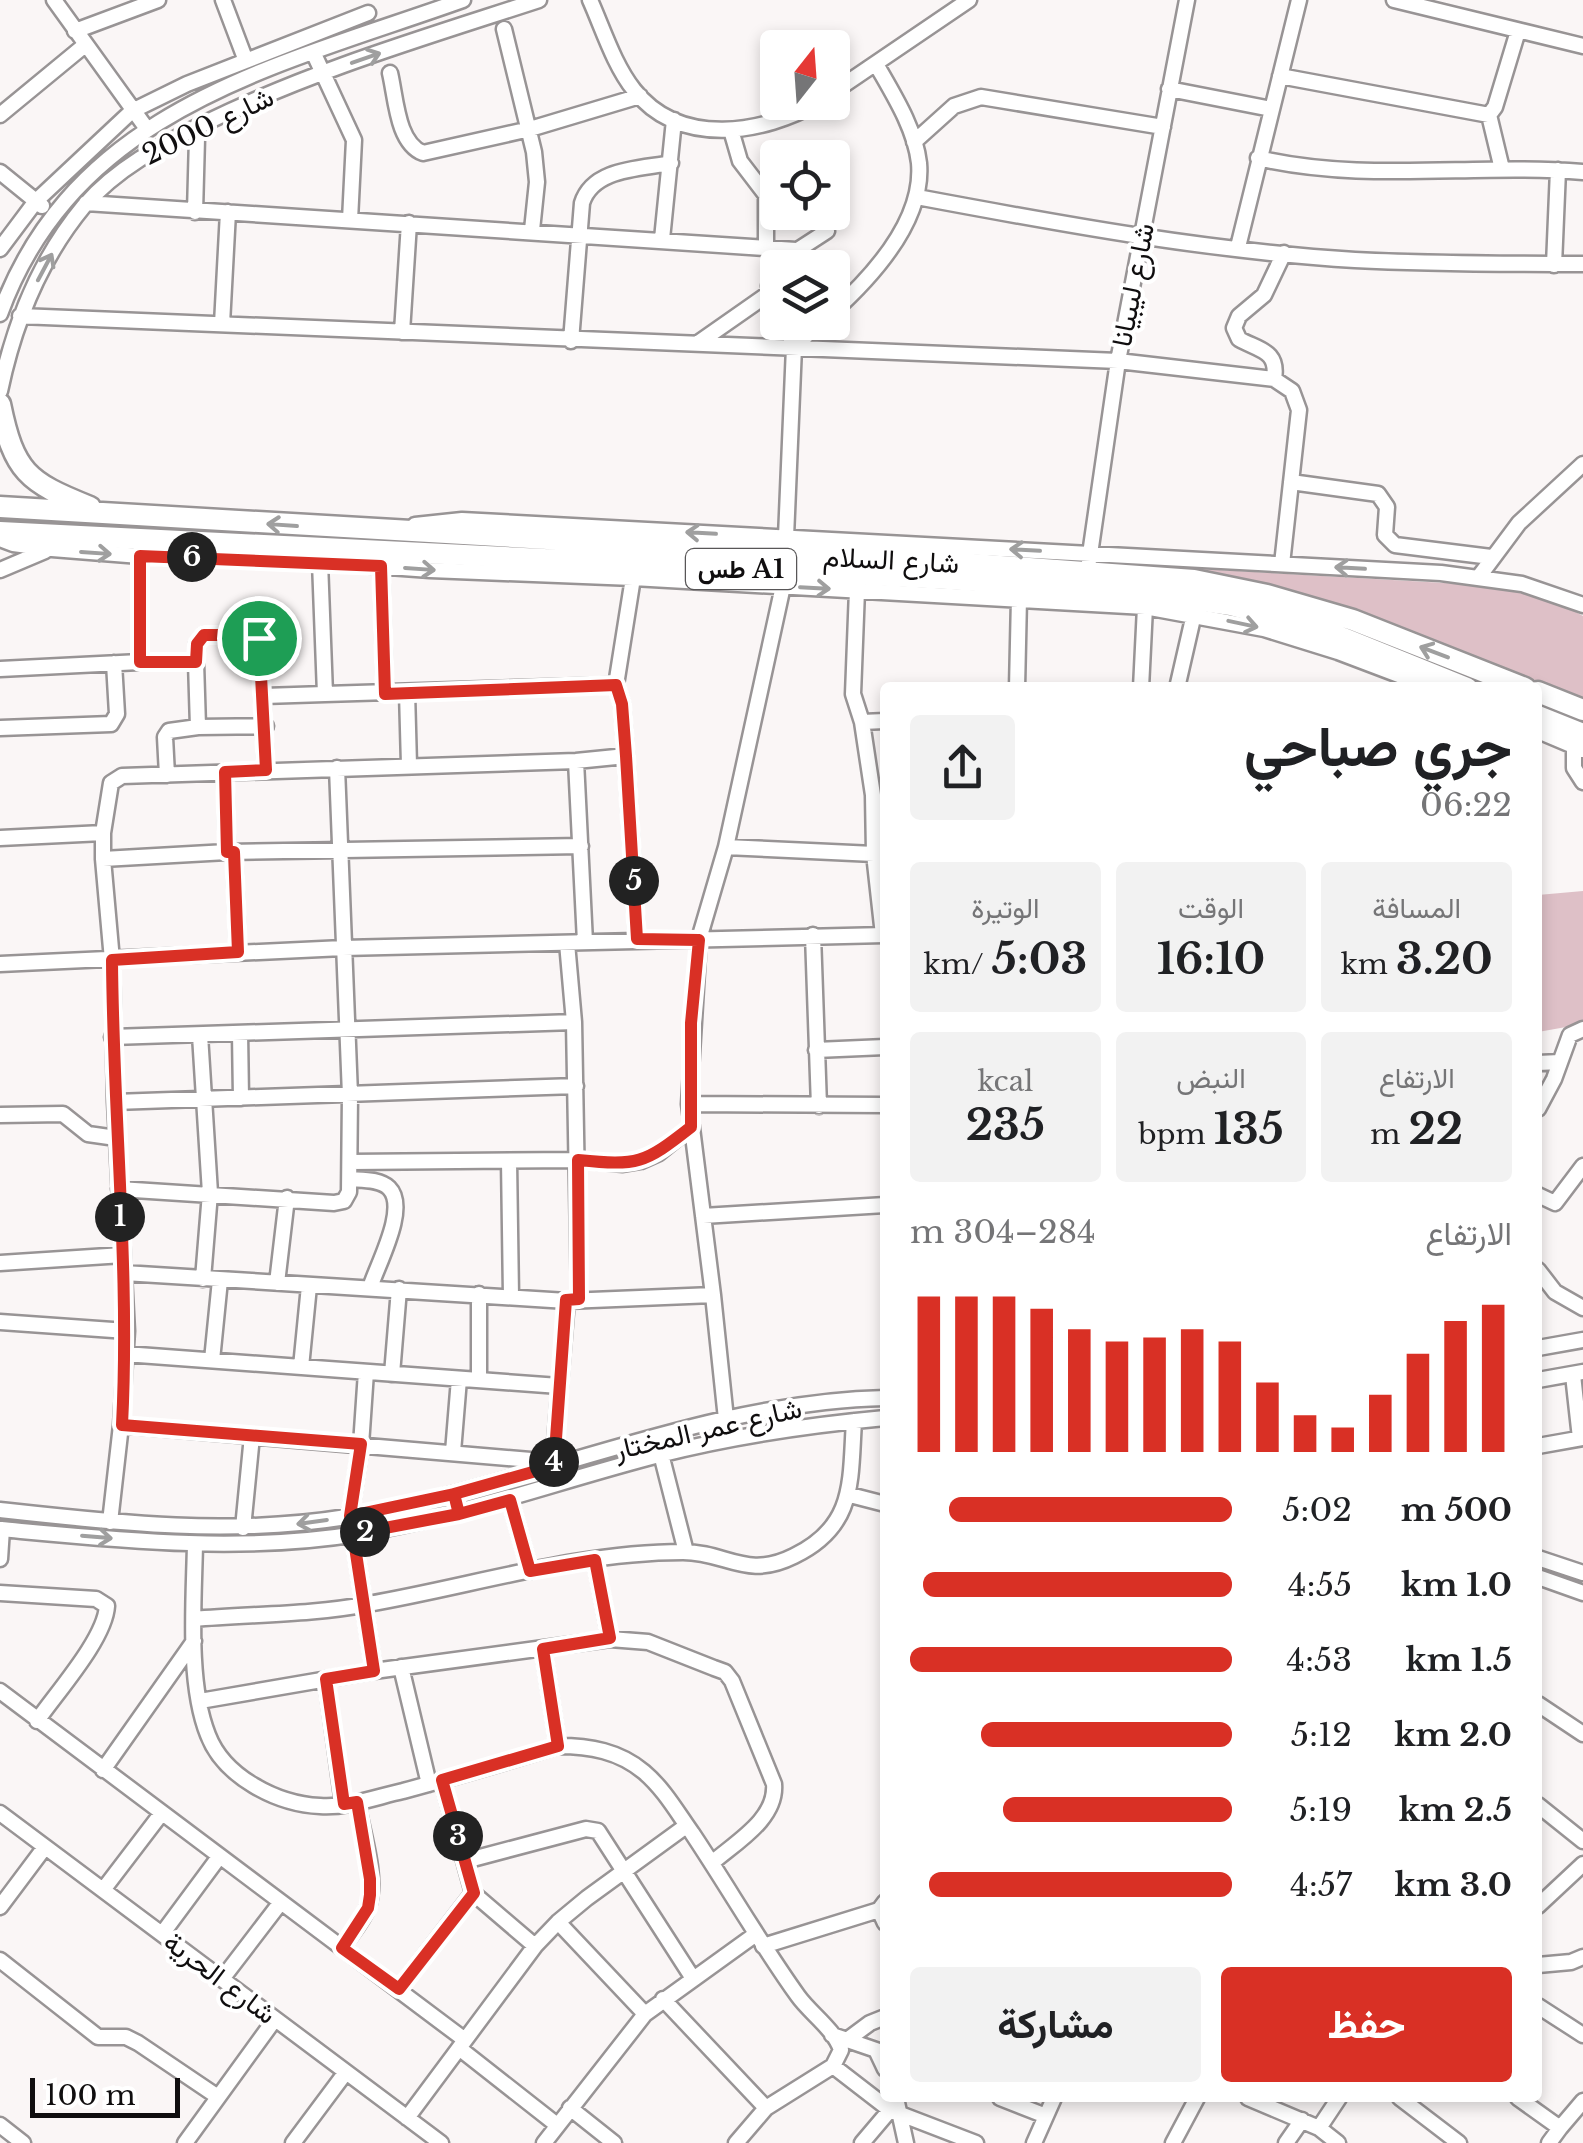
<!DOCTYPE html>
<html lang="ar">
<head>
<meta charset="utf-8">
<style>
	body { margin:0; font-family:"Libre Baskerville",Vazirmatn,serif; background:#f2f2f2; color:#202124; direction:rtl; height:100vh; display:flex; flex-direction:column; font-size:38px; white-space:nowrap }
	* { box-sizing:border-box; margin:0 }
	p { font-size:32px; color:#757577 }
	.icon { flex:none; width:55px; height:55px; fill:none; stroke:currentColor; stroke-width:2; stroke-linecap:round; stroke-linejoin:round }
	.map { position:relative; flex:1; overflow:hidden; direction:ltr }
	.side { position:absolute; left:880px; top:682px; width:662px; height:1420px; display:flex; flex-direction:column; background:#fff; border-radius:10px; box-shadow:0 5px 15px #0003; direction:rtl }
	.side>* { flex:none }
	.needle { width:65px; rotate:17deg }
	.tools { position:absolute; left:760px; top:30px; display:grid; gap:20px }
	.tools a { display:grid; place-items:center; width:90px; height:90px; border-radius:10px; background:#fff; box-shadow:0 5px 15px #0003; font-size:50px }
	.scale { position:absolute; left:30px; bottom:25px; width:150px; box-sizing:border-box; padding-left:10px; border:5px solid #100e0f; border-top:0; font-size:28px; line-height:35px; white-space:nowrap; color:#100e0f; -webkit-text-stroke:8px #fff; paint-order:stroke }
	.pin { position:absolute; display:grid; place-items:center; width:85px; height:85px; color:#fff; margin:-42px; border:5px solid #fff; border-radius:50%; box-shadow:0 2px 10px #0007 }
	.km { position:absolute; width:50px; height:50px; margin:-25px; border-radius:50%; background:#222; color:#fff; font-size:28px; line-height:50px; text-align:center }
	.round { display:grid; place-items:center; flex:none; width:105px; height:105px; border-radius:10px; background:#f2f2f2 }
	.headline { display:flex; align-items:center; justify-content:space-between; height:170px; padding:0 30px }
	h1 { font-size:55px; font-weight:700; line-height:75px }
	.stats { display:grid; grid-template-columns:repeat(3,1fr); gap:15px; height:170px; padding:10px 30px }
	.stats div { display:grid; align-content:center; border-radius:10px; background:#f2f2f2; text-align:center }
	.stats b { font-size:42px; font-weight:700 }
	.stats small { font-size:28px; font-weight:400 }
	.stats p { font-size:28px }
	.chart { height:280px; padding:20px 30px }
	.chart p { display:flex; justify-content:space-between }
	.chart svg { width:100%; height:180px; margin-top:10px; stroke:#d93025; stroke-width:6 }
	.button { display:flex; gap:20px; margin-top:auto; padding:20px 30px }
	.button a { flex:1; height:115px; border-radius:10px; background:#d93025; color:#fff; font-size:40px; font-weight:700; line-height:115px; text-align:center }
	.button a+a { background:#f2f2f2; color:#202124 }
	ul { padding:0 30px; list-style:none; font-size:32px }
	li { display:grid; grid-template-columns:160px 120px 1fr; align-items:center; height:75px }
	li i { height:25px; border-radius:12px; background:#d93025 }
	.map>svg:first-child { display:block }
	.green { fill:#dec0c7 }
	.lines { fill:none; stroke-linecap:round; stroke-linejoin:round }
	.minor-casing { stroke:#989495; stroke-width:19 }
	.highway-casing { stroke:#989495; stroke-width:25 }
	.minor { stroke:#fff; stroke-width:14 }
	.highway { stroke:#fff; stroke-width:20 }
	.oneway { stroke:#9f9f9f }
	.route-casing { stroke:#fff; stroke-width:20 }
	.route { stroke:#d93025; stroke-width:12 }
	.labels { text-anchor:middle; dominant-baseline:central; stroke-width:8; stroke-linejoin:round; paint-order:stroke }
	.shield { fill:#fff; stroke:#585657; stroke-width:2.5 }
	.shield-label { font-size:25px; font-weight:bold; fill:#100e0f }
	.street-label { font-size:28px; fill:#100e0f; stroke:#fff }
</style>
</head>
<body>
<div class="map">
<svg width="1583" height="2143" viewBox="0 0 1583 2143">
	<rect width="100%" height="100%" fill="#faf6f6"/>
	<path class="green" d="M1167,567l330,19 70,21 16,9v89l-264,-106z
		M1583,891v133l-45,8v-137z"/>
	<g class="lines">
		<g class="minor-casing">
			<path id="minor" d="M54,0l93,129
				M223,0l23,61
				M590,0c13,29 24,65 44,90 46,58 129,44 185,12
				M1394,0l189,46
				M504,29l30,123 3,30 -5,48
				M75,31l83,-31
				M314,54l40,86 -4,80
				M390,73c6,25 7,70 33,80l107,-24 110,-33
				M1280,76l209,39 6,-8 23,-76
				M1169,89l102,20
				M832,93l137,-93
				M0,115l85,-70
				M1489,115l13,54
				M731,130l9,31 26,34v52
				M914,142l40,-36 27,-9 182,30
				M1258,158c107,25 217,5 325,14
				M0,172l42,34
				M917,197c144,27 291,54 438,63 76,4 152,4 228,4
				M86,203l710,47
				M195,212l2,-74
				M662,239l12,-119
				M1238,247l61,-247
				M0,249l36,-48 96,-90 55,-27 181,-71
				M1554,265l4,-95
				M778,305l-9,-19 4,-20 54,-35
				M832,313c40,-36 92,-93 87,-150 -4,-35 -26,-69 -43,-99
				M0,314c75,-206 278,-248 463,-314
				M20,316l1098,45 156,18 18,12 7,19 -17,154
				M785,322l9,25 -8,190
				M222,324l6,-112
				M402,332l7,-109
				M571,341l11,-138c11,-35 58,-34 89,-40
				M698,343l73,-51
				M794,347l27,-25
				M1274,379c5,-29 -16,-29 -35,-40l-5,-11 5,-12 25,-21 20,-42
				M0,391c14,-67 40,-132 84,-185 33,-38 76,-60 119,-82 107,-53 223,-87 336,-124
				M1291,482l87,12 9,13 -2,28 10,10 96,12
				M415,525l47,-5 979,53 81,11 61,21
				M0,539l13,5 39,5 88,7 180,6 110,8 203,8 512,29 119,22 74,23 95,36
				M1089,561l29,-200 69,-361
				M320,562l5,132 291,-9
				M381,566l4,127
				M0,570l45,-19
				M633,578l-17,107 6,19 4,52 11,183
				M1478,578l41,-55 64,-59
				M857,590l-4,104 9,28 11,73 1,59 9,81
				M140,662h56l2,65 68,-1
				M196,662l1,-18 7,-9h50l5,3 7,132
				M0,669l140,-7v-106
				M1017,688l2,-90
				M1141,688l4,-81
				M1177,688l17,-74
				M407,692l2,73
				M264,696l61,-2
				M862,722l23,-1
				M0,728l111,-4 6,-10 -3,-51
				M1538,731l45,19
				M1574,746v22l9,14
				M576,761l9,181
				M225,772l2,80
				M167,775l-2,-38 4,-6 29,-4
				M0,838l103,-5
				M726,847l148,7
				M234,852l4,100
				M103,859l124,-7 354,-6
				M813,935l6,171
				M567,943l7,79 5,277
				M0,964l343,-16 542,-13
				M240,1033l1,65
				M200,1035l10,158 -7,86
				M112,1037l462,-15
				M816,1050l69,-3
				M1538,1063l22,-1
				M115,1102l461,-16
				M689,1104l196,1
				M1538,1109l16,-30 16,-44 13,-6
				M0,1115l63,-1 25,20 28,4
				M509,1161l2,135
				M351,1162l228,-2 44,4 18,-3 18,-8 32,-26
				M350,1179c12,1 30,0 39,9 20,20 -12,77 -19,100
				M119,1189l215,14 10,-2 5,-9 1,-97 -13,-327
				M1538,1195l17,8 28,-37
				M703,1216l182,-11
				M0,1263l123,-8
				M1538,1270l17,22 28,16
				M124,1273l443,28 -14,165
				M277,1283l10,-85
				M479,1294v86
				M713,1295l13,124
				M567,1301l146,-6 -24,-191 10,-165 27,-92 57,-261
				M0,1322l127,9
				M1538,1348l45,-8
				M125,1354l434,32
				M212,1360l8,-80
				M301,1367l8,-81
				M392,1374l7,-85
				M1573,1375l7,63
				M1538,1380l45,-8
				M121,1425l433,37
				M1538,1446l45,-8
				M453,1452l6,-73
				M661,1454l25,98
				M850,1495l35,9
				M510,1500l20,71
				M0,1510c117,13 230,26 347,7 181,-30 353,-115 538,-119
				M350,1516l11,-71 5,-73
				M110,1522l11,-97 6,-94 -12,-229 -3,-142 -9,-101v-26l8,-50 11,-7 454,-15 50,-5
				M243,1528l9,-92
				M0,1529c119,11 238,24 357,5 104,-17 201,-53 302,-79 74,-19 151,-30 226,-37
				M353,1534l21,137
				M195,1544c-1,56 -8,139 13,191 16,42 69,69 112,71 27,2 56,-9 83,-15 52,-14 103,-29 155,-45 32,0 61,5 86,26 20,17 33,40 48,61 36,54 68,110 106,163 12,17 37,34 43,54l-8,16 -67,42 -30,35
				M1538,1558l45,15
				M0,1559l2,-30
				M1538,1577l45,16
				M0,1593l96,6 11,7c-2,33 -50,86 -70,115
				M194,1619c57,-5 118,-4 174,-15 104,-18 209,-52 315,-52 44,0 63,28 111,4 62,-30 56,-75 60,-135
				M610,1639l38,3 66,26 11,4 7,9 42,103c3,35 -38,58 -62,79
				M543,1649l15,97
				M401,1667l28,117
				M326,1679l17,125
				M0,1691l465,349
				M200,1701l174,-30 236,-32 -15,-79
				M1538,1704l45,30
				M103,1770l91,-129
				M442,1780l31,113 62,53
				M1538,1805l45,36
				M0,1813l441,330
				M465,1861l121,-32 12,2 94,146
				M103,1890l58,-76
				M1538,1906l45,-42
				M0,1907l45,-60
				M879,1910l6,13
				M558,1922l87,92
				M162,1934l57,-77
				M763,1946l116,-36 6,-8
				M342,1948c8,-13 21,-27 26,-41 10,-31 -6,-74 -11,-105
				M0,1960l98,77h28l12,6 80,54
				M1538,1965l33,-3 12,-5
				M222,1979l59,-77
				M399,1989l74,-96
				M663,1999l103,109
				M1538,2006l45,29
				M832,2035l15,5 23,-17 15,-6
				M847,2040l38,13
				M459,2048l98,77
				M876,2050l9,19
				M833,2066l57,44 86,33
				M896,2098l10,45
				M1000,2098l46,18
				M1248,2098l71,30 20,-30
				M1400,2098l59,45
				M1518,2098l42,30 -11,15
				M570,2108l44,35
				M407,2118l128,-172 23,-24 29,-24 99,-72
				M0,2125l23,18
				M1319,2128l19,15
				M1560,2128l23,-27
				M185,2143l90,-124
				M293,2143l53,-71
				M544,2143l101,-129 111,-80
				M862,2143l28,-33
				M1034,2143l20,-45
				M1173,2143l24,-45
				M1286,2143l16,-23"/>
		</g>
		<g class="highway-casing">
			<path id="highway" d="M0,404c14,68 27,78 90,103
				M0,507l959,56 235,17 73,15 86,25 172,68
				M0,532l948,47 206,15 77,11 67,18 48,16 121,49
				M1538,692l45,18
				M1538,716l45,18"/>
		</g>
		<use href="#minor" class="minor"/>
		<use href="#highway" class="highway"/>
	</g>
	<defs><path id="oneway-shaft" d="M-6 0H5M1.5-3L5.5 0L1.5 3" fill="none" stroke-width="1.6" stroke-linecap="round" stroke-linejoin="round" transform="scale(2.5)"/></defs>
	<g class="oneway">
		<use href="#oneway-shaft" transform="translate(366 58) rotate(-19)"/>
		<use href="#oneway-shaft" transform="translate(45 267) rotate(-62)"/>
		<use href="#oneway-shaft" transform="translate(282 525) rotate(-176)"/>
		<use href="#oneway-shaft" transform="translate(701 533) rotate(-177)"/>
		<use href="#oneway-shaft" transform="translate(1025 550) rotate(-177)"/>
		<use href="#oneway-shaft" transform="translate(96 553) rotate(4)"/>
		<use href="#oneway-shaft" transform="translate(1350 568) rotate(-177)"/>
		<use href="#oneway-shaft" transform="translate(420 569) rotate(4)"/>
		<use href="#oneway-shaft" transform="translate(815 588) rotate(3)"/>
		<use href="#oneway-shaft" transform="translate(1243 624) rotate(12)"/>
		<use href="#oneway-shaft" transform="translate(1434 652) rotate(-159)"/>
		<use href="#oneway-shaft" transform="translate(312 1522) rotate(172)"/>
		<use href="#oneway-shaft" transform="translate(97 1537) rotate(5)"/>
	</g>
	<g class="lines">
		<g class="route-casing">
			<path id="route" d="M259,638l7,132 -41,2 2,80h7l4,100 -126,8c1,155 18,310 10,465l239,19 -11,72 104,-22 5,20 -106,20 21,137 -48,8 18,125 13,-2 13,77v16l-2,13 -26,40 57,41 75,-96 -32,-113 116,-34 -15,-97 67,-11 -15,-78 -65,11 -20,-71 -51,14 -5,-20 100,-28 12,-166 13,-1 -1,-139c60,6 66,4 113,-33v-104l8,-83 -62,-1 -11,-183 -4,-52 -6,-19 -231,9 -4,-128 -241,-10v106h56l1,-18 7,-9h50l5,3"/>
		</g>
		<use href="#route" class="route"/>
	</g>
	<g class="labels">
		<rect class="shield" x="686" y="549" width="110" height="40" rx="8"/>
		<g class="shield-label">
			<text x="741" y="569">طس A1</text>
		</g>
		<g class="street-label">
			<text transform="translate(208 126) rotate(-26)">شارع 2000</text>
			<text transform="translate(1133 285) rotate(-79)">شارع ليبيانا</text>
			<text transform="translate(891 560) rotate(3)">شارع السلام</text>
			<text transform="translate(708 1429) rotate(-13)">شارع عمر المختار</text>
			<text transform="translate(220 1978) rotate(37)">شارع الحرية</text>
		</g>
	</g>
</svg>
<div class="tools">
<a><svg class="needle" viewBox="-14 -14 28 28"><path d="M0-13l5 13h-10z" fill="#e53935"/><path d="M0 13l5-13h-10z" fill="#757577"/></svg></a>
<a><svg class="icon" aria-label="locate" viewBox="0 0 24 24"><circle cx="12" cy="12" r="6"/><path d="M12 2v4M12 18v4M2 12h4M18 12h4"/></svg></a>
<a><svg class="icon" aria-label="layers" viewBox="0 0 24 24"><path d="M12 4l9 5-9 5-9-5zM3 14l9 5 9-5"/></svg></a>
</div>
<div class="scale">100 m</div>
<div class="pin" style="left:259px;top:638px;background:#1e9e55"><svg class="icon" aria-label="arrive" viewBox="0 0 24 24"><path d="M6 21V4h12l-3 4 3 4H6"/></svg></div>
<b class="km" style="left:120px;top:1217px">1</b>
<b class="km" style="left:365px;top:1532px">2</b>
<b class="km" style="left:458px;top:1836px">3</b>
<b class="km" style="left:554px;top:1462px">4</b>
<b class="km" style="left:634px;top:881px">5</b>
<b class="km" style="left:192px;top:557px">6</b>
<section class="side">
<div class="headline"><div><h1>جري صباحي</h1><p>06:22</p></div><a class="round"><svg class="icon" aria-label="share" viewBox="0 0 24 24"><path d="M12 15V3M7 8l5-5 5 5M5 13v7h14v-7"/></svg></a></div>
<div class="stats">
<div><p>المسافة</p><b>3.20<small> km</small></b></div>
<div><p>الوقت</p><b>16:10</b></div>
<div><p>الوتيرة</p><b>5:03<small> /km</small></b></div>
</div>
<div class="stats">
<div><p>الارتفاع</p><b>22<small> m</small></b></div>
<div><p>النبض</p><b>135<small> bpm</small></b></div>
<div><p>kcal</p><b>235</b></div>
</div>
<div class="chart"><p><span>الارتفاع</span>284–304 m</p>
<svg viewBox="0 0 160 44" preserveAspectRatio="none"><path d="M5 44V6M15 44V6M25 44V6M35 44V9M45 44V14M55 44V17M65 44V16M75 44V14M85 44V17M95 44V27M105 44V35M115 44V38M125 44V30M135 44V20M145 44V12M155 44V8"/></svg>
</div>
<ul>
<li><b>500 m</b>5:02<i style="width:88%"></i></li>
<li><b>1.0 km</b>4:55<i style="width:96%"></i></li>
<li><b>1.5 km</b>4:53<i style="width:100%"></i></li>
<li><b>2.0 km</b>5:12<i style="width:78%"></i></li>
<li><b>2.5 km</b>5:19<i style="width:71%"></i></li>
<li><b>3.0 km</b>4:57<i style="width:94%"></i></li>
</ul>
<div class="button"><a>حفظ</a><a>مشاركة</a></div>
</section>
</div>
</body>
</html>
